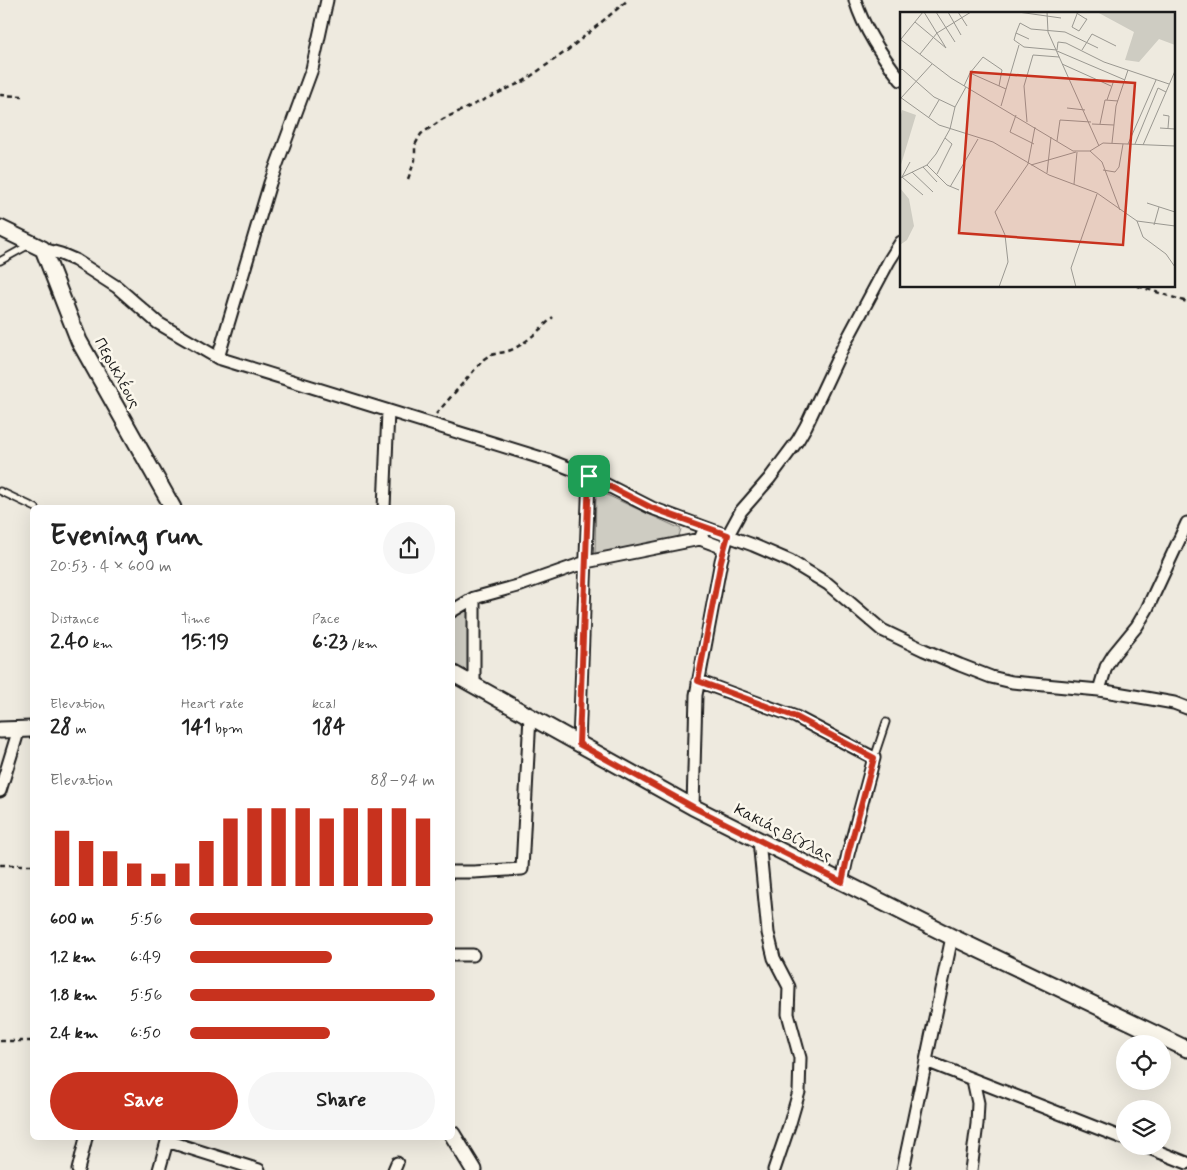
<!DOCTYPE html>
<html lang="en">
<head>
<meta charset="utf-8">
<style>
	body { margin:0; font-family:Mynerve,sans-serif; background:#f6f6f6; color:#222; height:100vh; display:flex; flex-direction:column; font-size:19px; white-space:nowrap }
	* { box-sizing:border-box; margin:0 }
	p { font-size:16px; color:#767676 }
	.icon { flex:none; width:28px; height:28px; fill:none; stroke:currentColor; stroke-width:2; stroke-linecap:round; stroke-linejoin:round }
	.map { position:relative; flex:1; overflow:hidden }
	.drawer { position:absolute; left:30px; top:505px; width:425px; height:635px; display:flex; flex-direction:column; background:#fff; border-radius:8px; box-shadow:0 5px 20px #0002 }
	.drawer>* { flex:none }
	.fabs { position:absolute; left:1116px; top:1035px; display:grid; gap:10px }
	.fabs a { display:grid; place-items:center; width:55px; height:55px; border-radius:50%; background:#fff; box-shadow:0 5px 20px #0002; font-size:25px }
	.pin { position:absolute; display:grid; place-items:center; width:42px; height:42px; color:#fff; margin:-21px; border-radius:10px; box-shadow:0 2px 8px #0006 }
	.round { display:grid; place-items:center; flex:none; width:52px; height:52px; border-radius:26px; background:#f6f6f6 }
	.headline { display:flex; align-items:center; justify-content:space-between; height:85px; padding:0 20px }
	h1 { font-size:28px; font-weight:700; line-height:38px }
	.figures { display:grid; grid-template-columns:repeat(3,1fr); gap:8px; height:85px; padding:5px 20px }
	.figures div { display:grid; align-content:center }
	.figures b { font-size:21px; font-weight:700 }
	.figures small { font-size:14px; font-weight:400 }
	.figures p { font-size:14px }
	.chart { height:140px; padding:10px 20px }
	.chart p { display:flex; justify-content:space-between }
	.chart svg { width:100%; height:90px; margin-top:5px; stroke:#c8321e; stroke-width:6 }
	.primary-button { display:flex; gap:10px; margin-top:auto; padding:10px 20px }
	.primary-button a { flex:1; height:58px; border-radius:30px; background:#c8321e; color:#fff; font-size:20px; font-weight:700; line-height:58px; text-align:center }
	.primary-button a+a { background:#f6f6f6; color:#222 }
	ul { padding:0 20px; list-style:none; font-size:16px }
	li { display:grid; grid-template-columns:80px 60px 1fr; align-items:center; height:38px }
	li i { height:12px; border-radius:6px; background:#c8321e }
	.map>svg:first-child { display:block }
	.green { fill:#ceccc2; stroke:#75746f }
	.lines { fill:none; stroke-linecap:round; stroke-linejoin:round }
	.service-casing { stroke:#1c1c1c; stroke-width:9 }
	.minor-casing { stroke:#1c1c1c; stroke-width:15 }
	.tertiary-casing { stroke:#1c1c1c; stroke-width:19 }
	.path { stroke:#1c1c1c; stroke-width:2.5; stroke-dasharray:5 4; stroke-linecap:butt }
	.service { stroke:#fbf7ec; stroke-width:5.5 }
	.minor { stroke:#fbf7ec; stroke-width:11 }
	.tertiary { stroke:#fbf7ec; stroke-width:15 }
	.route-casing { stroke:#fff; stroke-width:10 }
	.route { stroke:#c8321e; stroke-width:6 }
	.labels { text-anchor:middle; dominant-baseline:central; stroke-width:5; stroke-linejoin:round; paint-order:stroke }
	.street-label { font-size:16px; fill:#1c1c1c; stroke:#fbf7ec }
	.inset-road { fill:none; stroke:#9a9891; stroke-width:1 }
	.view { fill:#c8321e; fill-opacity:0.15; stroke:#c8321e; stroke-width:2.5 }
	.inset-edge { fill:none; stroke:#1c1c1c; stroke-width:2.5 }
</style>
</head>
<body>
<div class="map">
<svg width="1187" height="1170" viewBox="0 0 1187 1170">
	<rect width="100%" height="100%" fill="#eeeadf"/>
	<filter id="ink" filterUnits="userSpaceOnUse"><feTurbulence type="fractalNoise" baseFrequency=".02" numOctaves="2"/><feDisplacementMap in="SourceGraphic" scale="10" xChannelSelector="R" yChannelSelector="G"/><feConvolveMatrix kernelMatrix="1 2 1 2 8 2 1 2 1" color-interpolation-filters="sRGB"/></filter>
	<g filter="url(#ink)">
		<path class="green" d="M596,490l85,39 -3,10 -83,17z
			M470,609v64l-17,-9 -1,-45z"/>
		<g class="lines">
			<g class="service-casing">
				<path id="service" d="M0,261l29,-16
					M0,491l36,17
					M874,758l12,-36"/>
			</g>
			<g class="minor-casing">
				<path id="minor" d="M855,0c9,30 27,56 46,80
					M43,249l18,5 14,6 42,27 41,36 60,35 333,103 38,15 63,32 101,37 37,16 38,23 54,46 42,20 36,15 31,12 21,5 87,8 41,7 34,6 13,5
					M218,358l52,-175 42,-114 15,-69
					M384,508l4,-97
					M700,539l24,9
					M452,611l22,-13 47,-13 65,-23 114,-23 5,-11
					M698,681l98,36 78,41 -26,96 -6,28
					M474,685v-87
					M1099,690l7,-23 8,-13 23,-28 10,-17 40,-86
					M579,743l10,-267
					M0,791l19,-62
					M693,807l3,-112 25,-134 7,-26 13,-24 28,-32 29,-39 8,-14 37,-79 46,-86 12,-19
					M759,840l9,93 6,25 15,29 -1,27 12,44 -1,34 -9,31 -16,47
					M452,872h22l48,-3 8,-153
					M452,955h21
					M926,1061l199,78
					M167,1141l92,29
					M1144,1146l43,17
					M78,1170l8,-32
					M159,1170l9,-32
					M394,1170l3,-7
					M903,1170l49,-233
					M971,1170l6,-46 1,-21 -5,-23"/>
			</g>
			<g class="tertiary-casing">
				<path id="tertiary" d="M0,228l43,21 36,92 94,167
					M452,673l241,134 259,130 235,112
					M0,730l32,-1
					M452,1134l22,36"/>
			</g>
			<path class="path" d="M0,95l22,1
				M408,179l7,-19v-15l6,-11 22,-15 81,-38 44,-31 60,-50
				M1138,286l49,16
				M436,414l48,-55c9,-7 17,-5 27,-9 16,-7 29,-21 42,-33
				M0,865h32
				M0,1041h32"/>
			<use href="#service" class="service"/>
			<use href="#minor" class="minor"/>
			<use href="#tertiary" class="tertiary"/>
		</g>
	</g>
	<g class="lines" filter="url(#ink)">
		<g class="route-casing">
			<path id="route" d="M589,476l63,32 76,27 -7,26 -23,120 98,36 78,41 -26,96 -6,28 -149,-75 -114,-63z"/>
		</g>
		<use href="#route" class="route"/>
	</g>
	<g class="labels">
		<g class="street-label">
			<text transform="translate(117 373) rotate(61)">Περικλέους</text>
			<text transform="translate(783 833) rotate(27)">Κακιάς Βίγλας</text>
		</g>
	</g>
	<g transform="translate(900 12)">
		<rect width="275" height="275" fill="#eeeadf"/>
		<path d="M197,0h78v33l-16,-6 -20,23 -14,-2 9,-28zM2,98l14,5 -16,53v-49zM0,176l9,11 5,27 -7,14 -7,5z" fill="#ceccc2"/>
		<path class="inset-road" d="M36,0l19,30M48,0l13,23M58,0l9,14M118,0l43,6M147,0l1,20 51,114M175,0l11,7h1l-8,12 -7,-4 5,-13M15,10l31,26 -22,-36M116,21l4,-10 11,6 34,3 33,16M0,27l51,39 122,73h17l13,-8 72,3M1,27l22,-27M129,27l-13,-6 -2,7 10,7 33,3 1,-8 8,1 38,19 65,22M182,38l10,-16 24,12M157,39l68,29M20,42l17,-21 34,-21M162,52l49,22M0,59l2,-2 32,28 21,10M70,61l13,-16 19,13 -3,16M64,74l6,-13 36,16M0,85l39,28 54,17 56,33 48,18 40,28 6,16 23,17 9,13M1,86l31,-34M207,88l7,-20M101,94l18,-61M167,96l18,2M116,103l-6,17 24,12M263,103l6,1 -1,12M29,105l10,-17M127,110l-3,-36 9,-31 26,2M192,112l22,1M200,112l5,-24 13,1M260,116l15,1M275,125v-32M157,129l3,-21 31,2M212,131l4,-37 12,-36M228,132l28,-64M235,132l23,-56 8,4 9,-21M243,133l23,-53M190,139l12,11 18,48M10,150l-8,15 21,18M27,153l20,20 12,5M131,153l45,-13M23,155l14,15M203,158l12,2 4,-5 4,-23M12,160l21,20M147,161l4,-36M37,162l15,-30 -7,-6M0,166l27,-13 9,-11 14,-25 5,-22 11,-20M174,172l3,-32M50,175l28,-48M247,191l28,9M237,209l38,5M254,213l5,-18M99,275l9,-25 -3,-27 -10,-23 33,-48 7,-37M176,275l-5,-19 26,-74"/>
		<path class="view" d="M71,60l164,11 -12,162 -164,-12z"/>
		<rect width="275" height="275" class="inset-edge"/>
	</g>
</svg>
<div class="fabs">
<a><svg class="icon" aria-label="locate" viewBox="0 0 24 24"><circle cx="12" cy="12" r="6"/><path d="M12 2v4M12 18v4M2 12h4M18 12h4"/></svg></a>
<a><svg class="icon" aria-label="layers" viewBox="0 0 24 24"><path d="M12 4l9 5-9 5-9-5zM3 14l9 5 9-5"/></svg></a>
</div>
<div class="pin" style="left:589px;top:476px;background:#1e9e55"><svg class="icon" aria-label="arrive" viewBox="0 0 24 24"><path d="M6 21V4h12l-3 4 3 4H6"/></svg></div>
<section class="drawer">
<div class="headline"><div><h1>Evening run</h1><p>20:53 · 4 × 600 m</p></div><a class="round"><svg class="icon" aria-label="share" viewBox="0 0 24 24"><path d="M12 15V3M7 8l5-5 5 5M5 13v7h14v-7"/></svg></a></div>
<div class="figures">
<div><p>Distance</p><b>2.40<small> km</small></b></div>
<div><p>Time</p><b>15:19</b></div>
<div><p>Pace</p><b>6:23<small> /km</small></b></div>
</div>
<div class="figures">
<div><p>Elevation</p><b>28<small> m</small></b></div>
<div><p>Heart rate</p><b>141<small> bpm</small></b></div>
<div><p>kcal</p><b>184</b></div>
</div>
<div class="chart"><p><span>Elevation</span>88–94 m</p>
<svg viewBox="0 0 160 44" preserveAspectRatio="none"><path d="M5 44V17M15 44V22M25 44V27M35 44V33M45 44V38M55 44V33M65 44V22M75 44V11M85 44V6M95 44V6M105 44V6M115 44V11M125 44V6M135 44V6M145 44V6M155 44V11"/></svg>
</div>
<ul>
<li><b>600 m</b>5:56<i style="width:99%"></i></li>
<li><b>1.2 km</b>6:49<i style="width:58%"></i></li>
<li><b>1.8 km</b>5:56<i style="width:100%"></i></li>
<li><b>2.4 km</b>6:50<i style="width:57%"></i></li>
</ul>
<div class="primary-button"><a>Save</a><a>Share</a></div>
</section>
</div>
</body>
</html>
